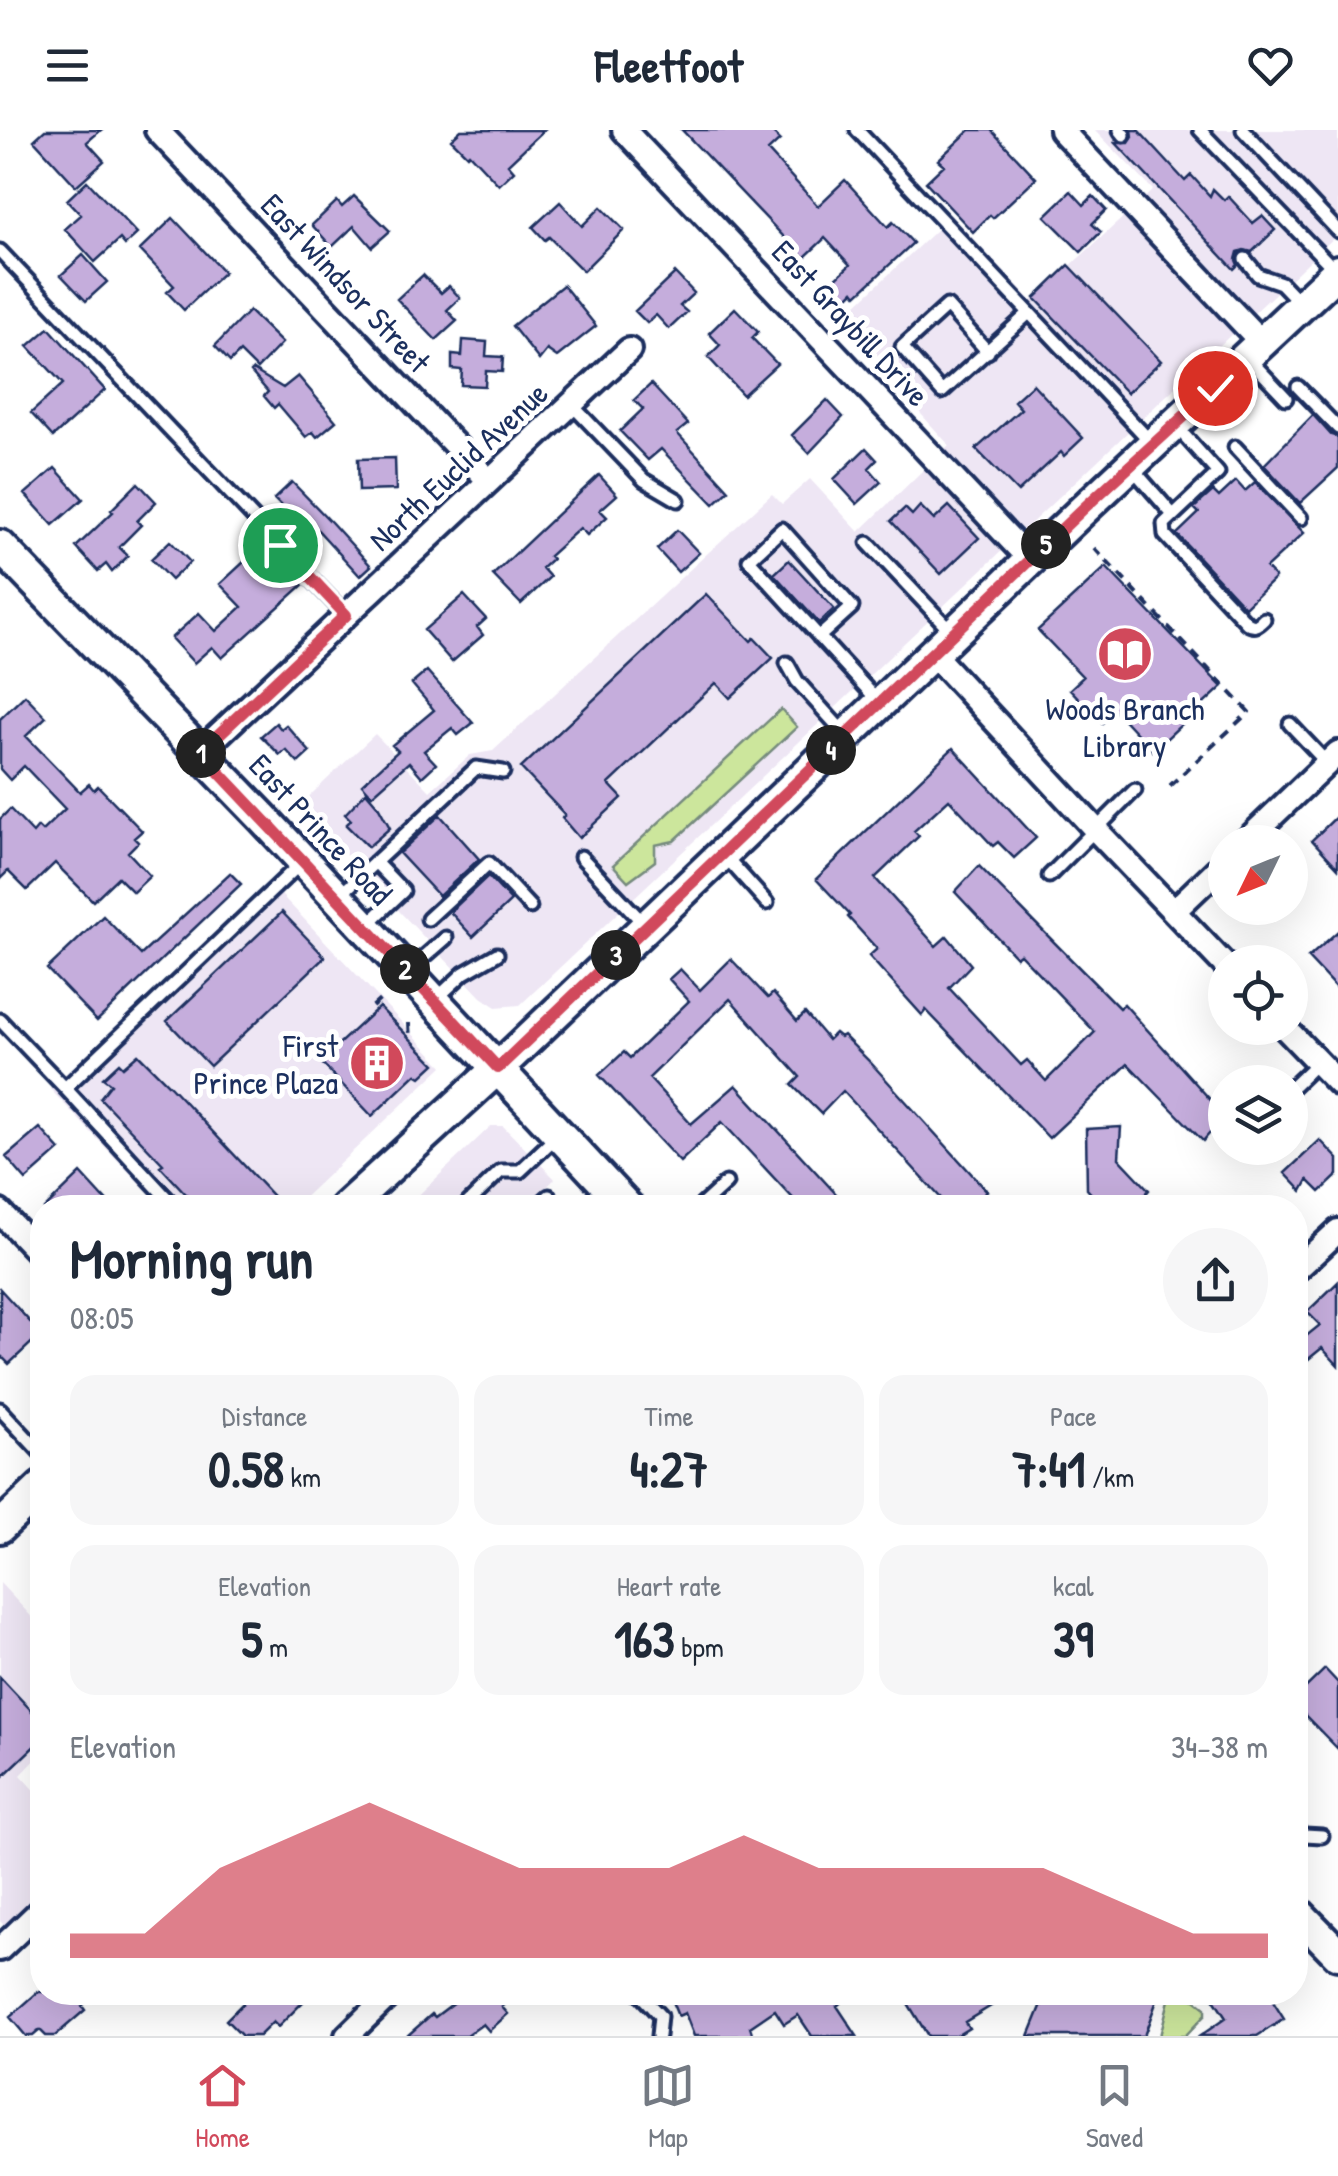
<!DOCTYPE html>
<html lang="en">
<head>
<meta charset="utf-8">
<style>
	body { margin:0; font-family:"Patrick Hand",sans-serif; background:#f6f6f7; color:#1f2937; height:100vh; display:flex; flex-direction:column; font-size:38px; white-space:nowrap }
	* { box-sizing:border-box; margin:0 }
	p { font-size:32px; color:#747a83 }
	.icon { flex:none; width:55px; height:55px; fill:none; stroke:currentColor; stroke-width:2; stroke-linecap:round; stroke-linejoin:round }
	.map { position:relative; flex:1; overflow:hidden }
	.side { position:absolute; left:30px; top:1065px; width:1278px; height:810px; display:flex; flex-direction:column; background:#fff; border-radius:40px; box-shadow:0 10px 40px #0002 }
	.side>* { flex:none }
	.needle { width:65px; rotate:227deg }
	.tools { position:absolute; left:1208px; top:695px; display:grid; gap:20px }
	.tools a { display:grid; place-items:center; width:100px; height:100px; border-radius:50%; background:#fff; box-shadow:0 10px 40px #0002; font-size:50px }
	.pin { position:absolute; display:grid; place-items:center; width:85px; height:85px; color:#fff; margin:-42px; border:5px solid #fff; border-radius:50%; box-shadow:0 2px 10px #0007 }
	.km { position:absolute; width:50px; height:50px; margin:-25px; border-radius:50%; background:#222; color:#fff; font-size:28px; line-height:50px; text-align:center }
	.round { display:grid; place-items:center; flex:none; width:105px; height:105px; border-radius:52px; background:#f6f6f7 }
	.head { display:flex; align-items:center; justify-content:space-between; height:170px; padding:0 40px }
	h1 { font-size:55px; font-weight:700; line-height:75px }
	.stats { display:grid; grid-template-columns:repeat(3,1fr); gap:15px; height:170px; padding:10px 40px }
	.stats div { display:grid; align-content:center; border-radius:25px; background:#f6f6f7; text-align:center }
	.stats b { font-size:50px; font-weight:700 }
	.stats small { font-size:28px; font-weight:400 }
	.stats p { font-size:28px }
	.chart { height:280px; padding:20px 40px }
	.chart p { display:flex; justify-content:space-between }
	.chart svg { width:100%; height:180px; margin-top:10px; fill:#d1495b; opacity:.7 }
	header { display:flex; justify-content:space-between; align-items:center; height:130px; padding:0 40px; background:#fff; font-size:45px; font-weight:700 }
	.dock { display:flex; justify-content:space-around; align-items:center; height:140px; border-top:2px solid #e0e1e3; background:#fff; font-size:28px; color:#747a83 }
	.dock a { display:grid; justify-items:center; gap:5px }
	.dock .on { color:#d1495b }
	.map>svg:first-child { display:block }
	.built { fill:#eee6f4 }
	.green { fill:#cce69c; stroke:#748a7d; stroke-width:2.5 }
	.building { fill:#c5addc; stroke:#1b2f5e; stroke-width:2.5 }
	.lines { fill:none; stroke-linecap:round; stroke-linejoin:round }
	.service-casing { stroke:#1b2f5e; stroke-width:19 }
	.minor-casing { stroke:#1b2f5e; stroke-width:30 }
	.secondary-casing { stroke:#1b2f5e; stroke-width:38 }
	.path { stroke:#1b2f5e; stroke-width:4; stroke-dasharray:10 8; stroke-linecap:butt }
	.service { stroke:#fff; stroke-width:11 }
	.minor { stroke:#fff; stroke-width:22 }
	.secondary { stroke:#fff; stroke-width:30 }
	.route-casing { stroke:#fff; stroke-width:20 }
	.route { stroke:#d1495b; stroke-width:12 }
	.labels { text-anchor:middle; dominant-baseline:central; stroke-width:10; stroke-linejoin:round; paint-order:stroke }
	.street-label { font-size:32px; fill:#1b2f5e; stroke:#fff }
	.poi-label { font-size:32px; fill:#1b2f5e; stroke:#fff }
</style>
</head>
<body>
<header><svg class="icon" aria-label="menu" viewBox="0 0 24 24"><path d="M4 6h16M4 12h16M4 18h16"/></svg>Fleetfoot<svg class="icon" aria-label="heart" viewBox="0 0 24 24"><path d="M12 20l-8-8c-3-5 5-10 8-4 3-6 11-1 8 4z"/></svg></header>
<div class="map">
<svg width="1338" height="1906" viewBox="0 0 1338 1906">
	<rect width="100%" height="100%" fill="#fff"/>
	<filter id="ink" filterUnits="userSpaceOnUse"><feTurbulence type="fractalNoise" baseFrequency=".01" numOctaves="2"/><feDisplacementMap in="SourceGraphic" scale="20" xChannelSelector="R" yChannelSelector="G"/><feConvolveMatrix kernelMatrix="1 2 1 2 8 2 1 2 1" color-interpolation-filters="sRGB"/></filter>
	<g filter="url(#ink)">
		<path class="built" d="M1095,0h243v104l-818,771 -24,2 -15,-10 -182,-191 76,-72 55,57 40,-36 23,-4 279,-257 10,10 28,-25 49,53 90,-87 -111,-123 113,-106 81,85 121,-111z
			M269,752l174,184 -149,141h-132l-112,-118z
			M491,996h12l52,53 -30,28 -120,1z
			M0,1453l42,45v125l-21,22 21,23v102l-32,32 -10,-11z"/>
		<path class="green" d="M781,579l16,18 -123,114 -19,4v16l-27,20 -15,-16z
			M1171,1862l15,1 19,15v7l-20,21h-25z"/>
		<path class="building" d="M45,0h56l-14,12 17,19 -28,25 -42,-46z
			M461,0h83l-36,34 6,7 -15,14 -30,-32 -2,2 -16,-16z
			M682,0h88l10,10 -12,11 50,55 27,-26 43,47 5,-5 20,21 -56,52 -3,-4 -10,10 -15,-16 21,-20 -25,-27 -21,20z
			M970,0h21l45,48 -43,40 -3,-3 -17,17 -47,-50 18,-17 -6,-5z
			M1132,0h6l47,51 6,-6 19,21 3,-7 11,11 4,-4 25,27 9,-7 13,14 -23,22 -8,-2 -6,2 -2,8 2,5 -4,4 -118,-126h13l4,-6z
			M87,51l50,53 -12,11 -5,-6 -25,23 -30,-33 16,-14 -14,-15z
			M1071,61l13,14 9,-9 13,14 -14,14 9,8 -20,20 -36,-36z
			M354,66l36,35 -18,16 -18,-21 -22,21 -20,-22 25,-24 5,6z
			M560,72l22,24 19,-19 23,23 -41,41 -34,-34 -4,3 -12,-13z
			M173,88l51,54 -40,38 -17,-18 7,-6 -34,-36z
			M83,125l24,27 -21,19 -25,-26z
			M1069,135l92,96 -34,32 -92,-95z
			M675,143l19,20 -14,13 7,6 -18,17 -13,-14 -9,8 -12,-12z
			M423,145l18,18 8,-7 11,12 -13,12 10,11 -21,19 -39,-41z
			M563,155l33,41 -39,31 -10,-7 -8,10 -27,-34z
			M735,178l23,24 -6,6 25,26 -34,31 -35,-38 12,-12 -11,-12z
			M249,181l33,32 -25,26 -17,-17 -10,10 -15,-16z
			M49,198l56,62 -52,47 -22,-24 32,-29 -35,-38z
			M463,210l24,2 -1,14 17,1 -1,15 -16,-1 -1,15 -24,-1 1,-15 -10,-1v-14l10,1z
			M253,240l30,18 15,-12 38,45 -19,16 -4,-5 -7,5 -28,-33 -4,4 -10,-12 4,-4 -17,-20z
			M651,254l37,40 -11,9 52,57 -15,14 -53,-55 -13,11 -28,-29 23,-22 -9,-9z
			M1033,254l50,54 -19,18 -3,-4 -43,40 -42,-43 45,-40 -7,-8z
			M827,270l16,17 -34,36 -17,-18z
			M1313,285l18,20 7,2v31l-38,35 -36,-38z
			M866,318l11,12 -8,8 12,14 -24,22 -23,-25z
			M395,328l1,32 -37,1 -1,-32z
			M55,338l28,31 -30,26 -28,-31z
			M599,345l18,20 -17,15 7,7 -20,18 -7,-7 -31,28 3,3 -10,9 8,9 -29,27 -28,-29z
			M1236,351l9,10 10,-9 49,51 -38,35 9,10 -30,29 -68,-73 22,-21 -5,-5 19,-17 6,6z
			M292,352l39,40 40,44 -11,10 -56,-61 -7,7 -23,-23z
			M138,353l18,19 -19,19 4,4 -22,22 9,9 -16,16 -6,-8 -8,7 -22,-24 37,-35 -2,-2z
			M920,376l14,14 15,-14 30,32 -38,36 -50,-53 14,-13 7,7z
			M677,400l22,23 -21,19 -21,-23z
			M170,411l20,21 -19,18 -20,-21z
			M276,425l28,29 -82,74 -10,-11 -18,16 -23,-25 28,-25 17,18 26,-24 -22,-23 26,-24 12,13z
			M789,430l45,49 -15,14 -45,-49z
			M1106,437l116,120 -69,64 -37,-40 -14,12 -32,-34 13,-12 -45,-47z
			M706,464l45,47 3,-3 19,20 -43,40 -14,-15 -107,101 13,14 -43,40 -17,-20 3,-3 -44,-47z
			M464,465l22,24 -9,8 6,8 -31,27 -28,-32z
			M427,541l46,52 -15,12 -6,-7 -28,23 12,13 -14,13 -13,-15 -37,33 -10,-11 36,-33 -6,-6 42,-35 -22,-26z
			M25,565l21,22 -20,19 54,56 9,-8 5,6 4,-4 44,45 -8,7 4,4 -10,10 22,24 -17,16 -15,-15 -25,24 -38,-38 -28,27 -19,-19 -8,8v-60l10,-10 23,24 5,-6 4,4 23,-22 -41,-43 -14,14 -10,-11v-50z
			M276,593l5,6 5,-4 24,27 -12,11 -12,-13 -6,5 -19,-19z
			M953,618l83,90 -22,20 -16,-16 -5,4 -44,-47 -35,32 5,5 -44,42 61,68 11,-10 24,29 -22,23 72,77 6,-5 19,21 49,-49 -75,-78 -4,3 -61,-65 24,-26 140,142 5,-4 101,112 -22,25 -75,-77 -79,74 -123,-128 -4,5 -53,-59 8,-7 -29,-32 2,-2 -34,-36z
			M366,662l12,14 12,22 -22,19 -22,-22 5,-5 -6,-6z
			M440,685l39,44 -40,37 -40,-43z
			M1338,685v53l-26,-28z
			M230,743l11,11 -144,137 -50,-52 56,-53 38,39z
			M488,746l23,25 -38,36 -22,-24 1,-3z
			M282,782l43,45 -115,109 -43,-45z
			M1338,801v59l-30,-32z
			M731,829l37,39 5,-5 24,28 8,-8 23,27 7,-7 5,4 3,-2 28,28 116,128 -20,17h-17l-107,-117 -22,23 -29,-29 8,-8 -70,-78 -81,79 42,46 45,-39 113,123h-47l-80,-86 -42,40 -81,-87 25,-23 6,6 59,-57 -20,-22 11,-10 20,21z
			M379,877l56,57 -14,13 -5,-3 -44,42 -52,-55z
			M138,924l32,32 114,122h-85l-39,-42 3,-2 -63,-66 11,-14 -8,-6 16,-15 4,4z
			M1121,997l-2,31 30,32 -15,18h-30l-17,-19 -1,-60z
			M40,998l20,22 -34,30 -20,-23z
			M1320,1010l18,19v16l-18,17 -12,-12 -6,11 -17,-18z
			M81,1043l32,35h-68z
			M1338,1152v83l-16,-17 -27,22v-25l25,-20 -13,-13z
			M0,1159l41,45 -32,30 -9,-9z
			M1325,1539l13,14v66l-43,-44v-7z
			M0,1547l42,45v17l-42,40z
			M38,1862h36l11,11 -3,3 3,4 -30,26h-9l-6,-6 -7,6h-7l-16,-19z
			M254,1862h59l-35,35 -5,-5 -14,14h-17l-16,-16z
			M468,1862h51l-17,15 6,7 -19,17 -6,-7 -17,12h-59l25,-22 3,3z
			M668,1862h184l-15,14 20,30h-45l-14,-21 -14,9 -9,-14 -25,17 3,9h-59l-9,-23 -7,3z
			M901,1862h113l-49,30 4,6 -13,8h-28z
			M1047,1862h113l-16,44h-115z
			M1209,1862h58l17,27 -27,17h-57l26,-18z"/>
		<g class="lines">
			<g class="service-casing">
				<path id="service" d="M857,0l293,311
					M1120,0l4,5
					M1200,0l134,139
					M1243,0l95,101
					M0,121l346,364
					M1245,129l13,16 23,8 21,22
					M988,222l-41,-46 -45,41 40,45 87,-79
					M1248,228l38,40
					M1298,257l40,41
					M571,274l73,76 34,20
					M1175,295l43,48 -54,51 1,11 82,88c8,5 11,2 17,-4
					M1235,317l66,71
					M1133,339l40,46
					M868,413l85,90
					M819,507l33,-30 -70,-78 -33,31 131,143
					M787,533l10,18 47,52
					M1290,594l37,39
					M725,726l42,47
					M581,727l65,69
					M1049,746l86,-86
					M338,767l138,-129 27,4
					M428,789l61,-56 41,44
					M368,794l35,-33 -28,-29
					M408,841l38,-33
					M434,871l30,-28 33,-19
					M0,890l65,68
					M1290,959l28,-27
					M468,1073l33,-32h19l36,-34
					M702,1075l24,-22
					M176,1078l-111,-120 238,-227
					M536,1078l13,-12 11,12
					M0,1279l42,45
					M1295,1709l10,-4 17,1
					M638,1862l22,24 -2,20"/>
			</g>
			<g class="minor-casing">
				<path id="minor" d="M157,0l332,351
					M624,0l406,430
					M1061,0l201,213
					M932,523l164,177 129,135
					M200,622l429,-402
					M1245,712l93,-89
					M1174,781l51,-49
					M1285,898l53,55
					M0,1082l42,44
					M1295,1141l43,-40
					M0,1819l42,-40
					M347,1906l45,-44"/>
			</g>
			<g class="secondary-casing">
				<path id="secondary" d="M0,416l264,273 364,389
					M345,1078l153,-140 586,-559 254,-238
					M0,1397l42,-40
					M1295,1780l43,44"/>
			</g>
			<path class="path" d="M1094,418l155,164 -84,78
				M372,877l12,-11
				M409,893l1,17"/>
			<use href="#service" class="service"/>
			<use href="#minor" class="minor"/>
			<use href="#secondary" class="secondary"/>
		</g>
	</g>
	<g class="lines" filter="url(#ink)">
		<g class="route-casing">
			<path id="route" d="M280,415l66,70 -146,137 298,316 586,-560 131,-120"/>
		</g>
		<use href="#route" class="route"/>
	</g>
	<defs>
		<g id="library-disc" transform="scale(2.875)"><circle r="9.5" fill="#d1495b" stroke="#fff"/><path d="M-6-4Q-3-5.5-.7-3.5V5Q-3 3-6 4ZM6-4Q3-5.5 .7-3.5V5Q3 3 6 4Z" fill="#fff"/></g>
		<g id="building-disc" transform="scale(2.875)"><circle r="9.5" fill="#d1495b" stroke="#fff"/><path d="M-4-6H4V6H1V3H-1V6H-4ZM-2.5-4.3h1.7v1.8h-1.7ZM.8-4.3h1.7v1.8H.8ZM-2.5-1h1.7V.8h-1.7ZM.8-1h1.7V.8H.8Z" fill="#fff"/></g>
	</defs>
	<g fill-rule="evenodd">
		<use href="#library-disc" x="1125" y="524"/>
		<use href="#building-disc" x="377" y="933"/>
	</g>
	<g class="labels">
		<g class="street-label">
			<text transform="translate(346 153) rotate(47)">East Windsor Street</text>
			<text transform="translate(851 193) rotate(47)">East Graybill Drive</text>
			<text transform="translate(458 336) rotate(-43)">North Euclid Avenue</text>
			<text transform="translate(321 699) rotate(47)">East Prince Road</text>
		</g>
		<g class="poi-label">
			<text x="1125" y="578">Woods Branch<tspan x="1125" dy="37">Library</tspan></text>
			<text x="338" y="915" text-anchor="end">First<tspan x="338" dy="37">Prince Plaza</tspan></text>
		</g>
	</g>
</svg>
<div class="tools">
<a><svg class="needle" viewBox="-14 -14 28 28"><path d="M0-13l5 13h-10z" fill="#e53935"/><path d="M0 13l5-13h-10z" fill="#747a83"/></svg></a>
<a><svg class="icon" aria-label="locate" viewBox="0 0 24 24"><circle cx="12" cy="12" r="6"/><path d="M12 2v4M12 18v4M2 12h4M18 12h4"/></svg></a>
<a><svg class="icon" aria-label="layers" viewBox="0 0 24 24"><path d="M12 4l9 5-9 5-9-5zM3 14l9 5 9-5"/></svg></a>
</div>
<div class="pin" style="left:280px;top:415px;background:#1e9e55"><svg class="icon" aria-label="arrive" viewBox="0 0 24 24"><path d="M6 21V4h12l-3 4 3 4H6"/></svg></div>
<div class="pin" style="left:1215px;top:258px;background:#d93025"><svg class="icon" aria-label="check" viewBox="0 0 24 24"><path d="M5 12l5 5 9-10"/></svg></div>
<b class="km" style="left:201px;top:623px">1</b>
<b class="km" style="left:405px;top:839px">2</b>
<b class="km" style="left:616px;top:825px">3</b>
<b class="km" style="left:831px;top:620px">4</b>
<b class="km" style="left:1046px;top:414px">5</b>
<section class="side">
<div class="head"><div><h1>Morning run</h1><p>08:05</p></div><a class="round"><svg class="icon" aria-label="share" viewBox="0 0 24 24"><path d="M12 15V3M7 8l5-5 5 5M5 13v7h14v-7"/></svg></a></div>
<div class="stats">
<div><p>Distance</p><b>0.58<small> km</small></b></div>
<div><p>Time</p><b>4:27</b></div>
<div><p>Pace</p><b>7:41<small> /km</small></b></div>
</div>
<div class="stats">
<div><p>Elevation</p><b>5<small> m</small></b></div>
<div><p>Heart rate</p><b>163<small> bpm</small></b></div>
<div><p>kcal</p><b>39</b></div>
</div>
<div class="chart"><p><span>Elevation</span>34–38 m</p>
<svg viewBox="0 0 160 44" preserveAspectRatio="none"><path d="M0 44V38L10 38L20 22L30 14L40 6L50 14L60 22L70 22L80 22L90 14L100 22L110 22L120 22L130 22L140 30L150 38L160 38V44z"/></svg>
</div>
</section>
</div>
<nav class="dock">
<a class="on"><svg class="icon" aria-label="home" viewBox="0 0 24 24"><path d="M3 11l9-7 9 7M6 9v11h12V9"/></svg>Home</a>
<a><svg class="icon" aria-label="map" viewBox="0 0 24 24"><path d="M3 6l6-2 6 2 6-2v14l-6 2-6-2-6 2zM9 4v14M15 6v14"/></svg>Map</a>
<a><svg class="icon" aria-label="saved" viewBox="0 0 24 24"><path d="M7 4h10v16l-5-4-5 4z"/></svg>Saved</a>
</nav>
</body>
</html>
